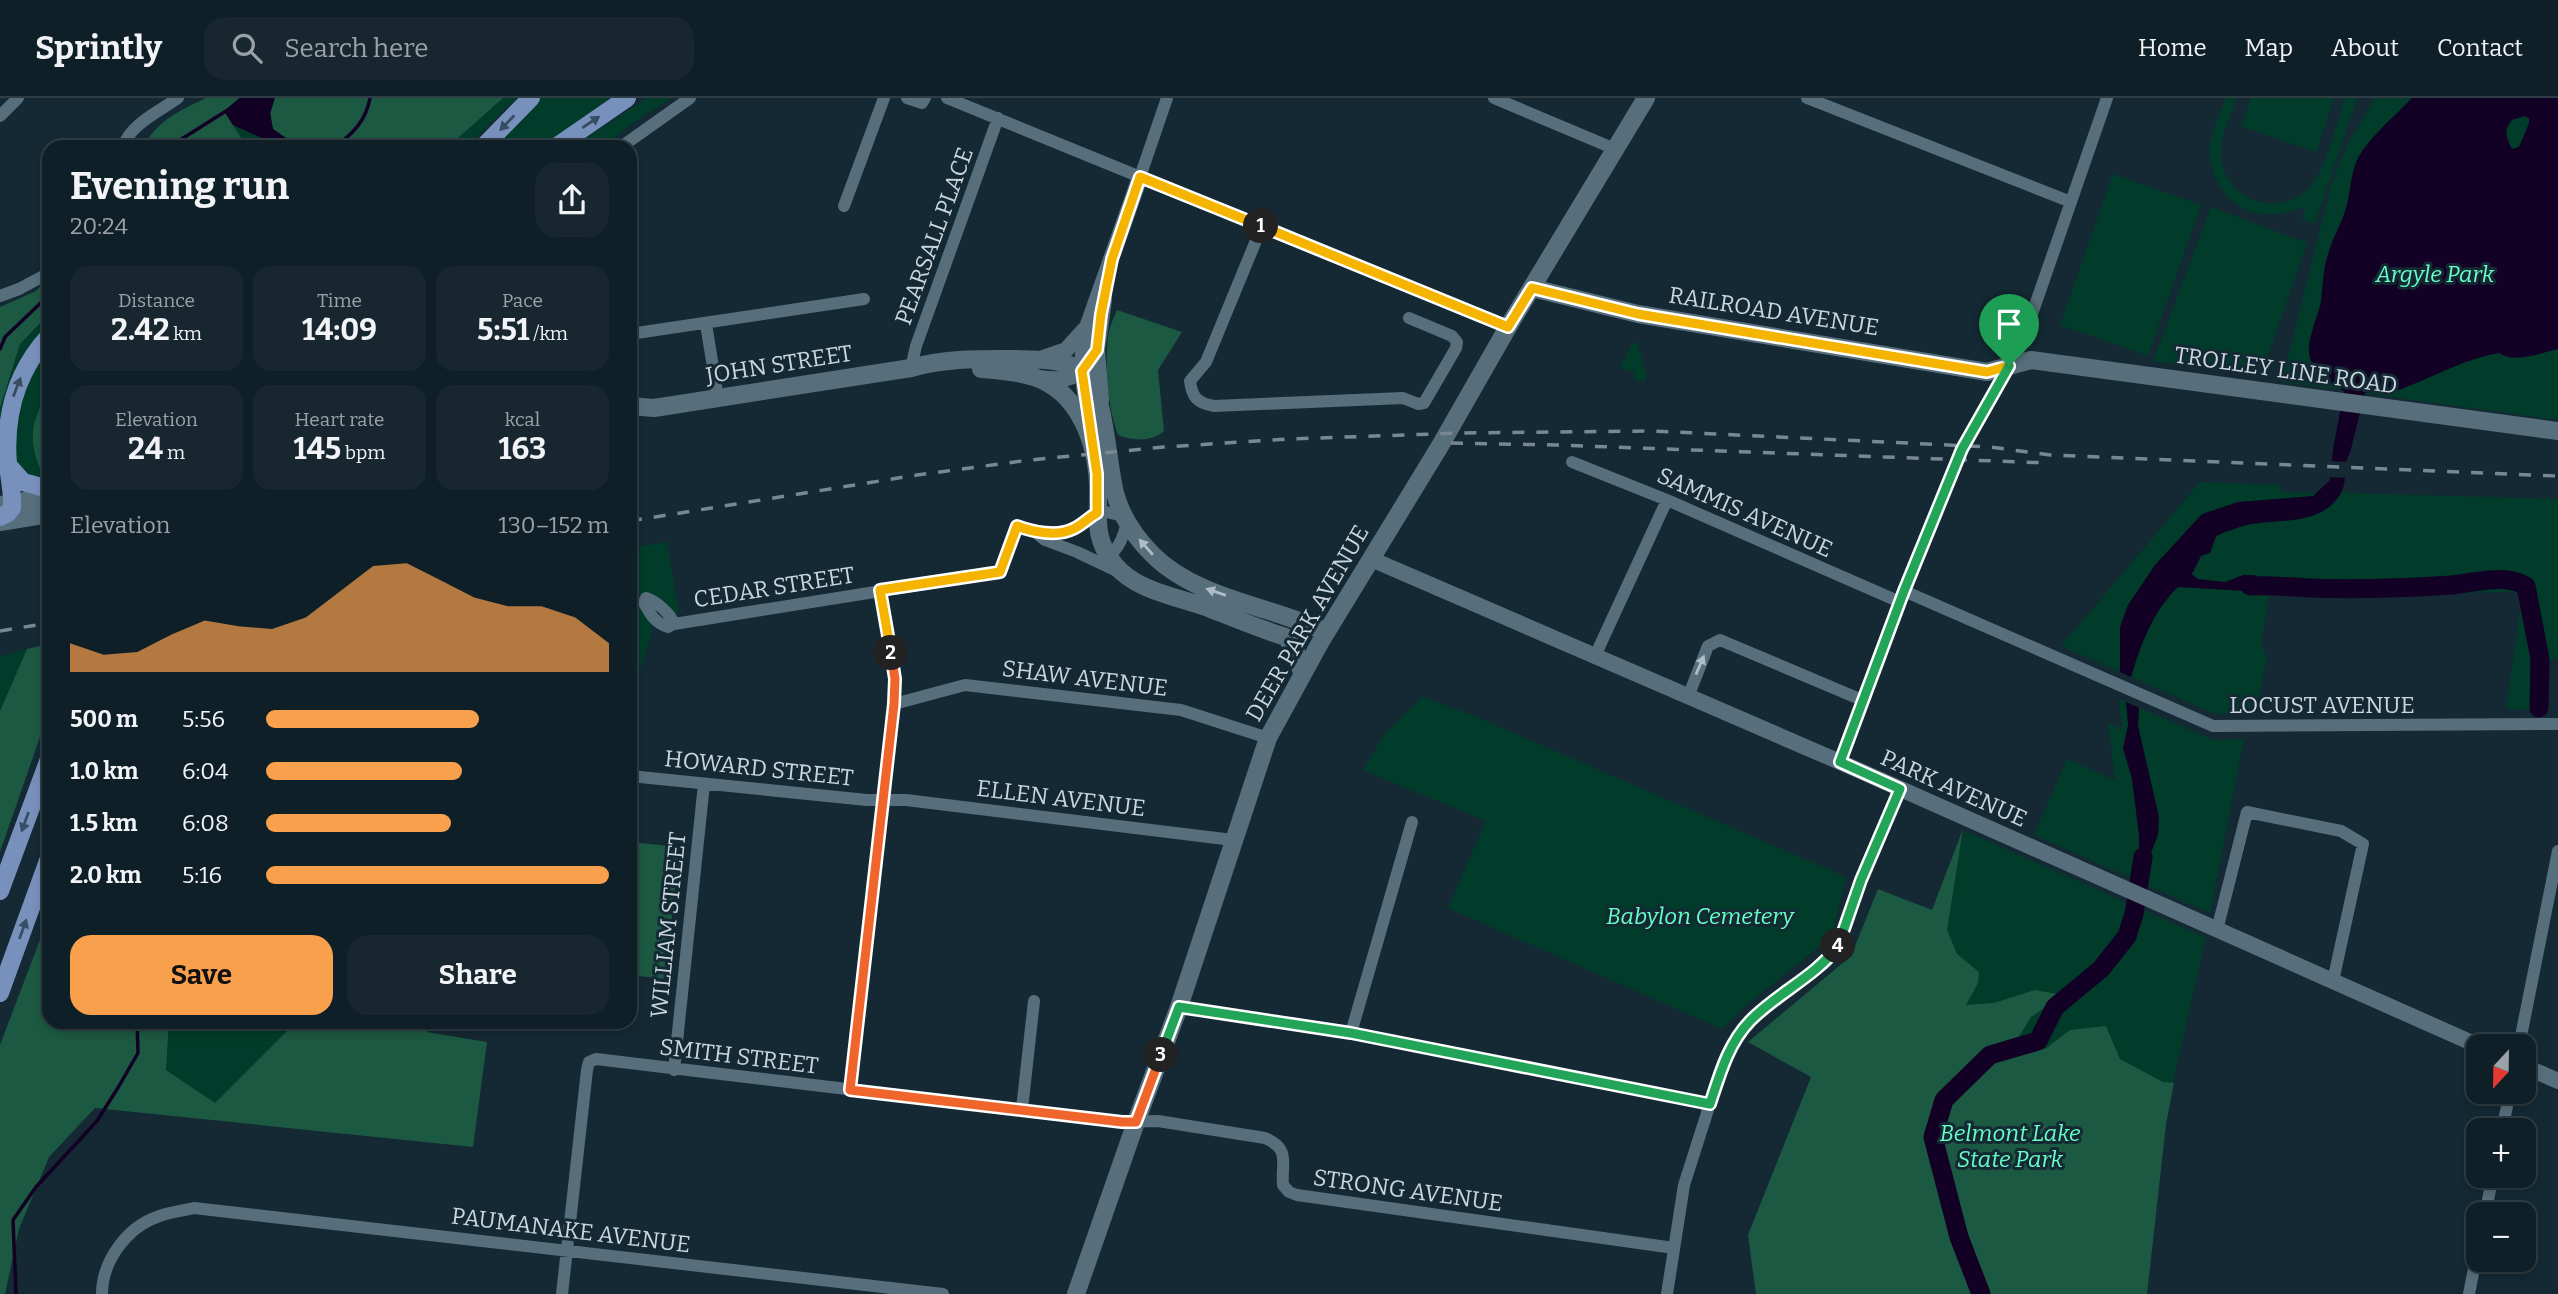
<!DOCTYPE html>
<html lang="en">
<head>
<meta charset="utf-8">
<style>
	body { margin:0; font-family:Bitter,serif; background:#18272f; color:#f1f3f6; height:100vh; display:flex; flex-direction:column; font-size:26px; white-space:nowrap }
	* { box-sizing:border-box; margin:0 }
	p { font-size:23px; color:#9ba2a7 }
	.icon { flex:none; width:38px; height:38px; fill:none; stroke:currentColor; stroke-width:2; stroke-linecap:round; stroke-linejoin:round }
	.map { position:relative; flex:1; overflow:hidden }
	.details { position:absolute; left:42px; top:42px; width:595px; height:889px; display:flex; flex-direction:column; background:#0f1f27; border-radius:21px; box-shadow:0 4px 10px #0003,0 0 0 2px #2f3d44 }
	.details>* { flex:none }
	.needle { width:46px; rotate:202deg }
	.fabs { position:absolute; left:2466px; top:936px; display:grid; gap:14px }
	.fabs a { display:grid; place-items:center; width:70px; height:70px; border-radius:14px; background:#0f1f27; box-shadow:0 4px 10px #0003,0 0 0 2px #2f3d44; font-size:35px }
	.pin { position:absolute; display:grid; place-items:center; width:60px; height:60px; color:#fff; margin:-72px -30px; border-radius:50% 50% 50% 0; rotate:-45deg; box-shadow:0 0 7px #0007 }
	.pin .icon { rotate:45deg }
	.km { position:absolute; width:35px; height:35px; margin:-18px; border-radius:50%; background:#222; color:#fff; font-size:19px; line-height:35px; text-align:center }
	.round { display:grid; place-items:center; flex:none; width:74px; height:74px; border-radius:21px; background:#18272f }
	.head { display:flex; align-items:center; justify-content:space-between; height:119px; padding:0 28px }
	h1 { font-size:38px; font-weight:700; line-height:52px }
	.figures { display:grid; grid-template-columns:repeat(3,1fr); gap:10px; height:119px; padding:7px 28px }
	.figures div { display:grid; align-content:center; border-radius:18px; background:#18272f; text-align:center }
	.figures b { font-size:30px; font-weight:700 }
	.figures small { font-size:19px; font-weight:400 }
	.figures p { font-size:19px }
	.chart { height:196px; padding:14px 28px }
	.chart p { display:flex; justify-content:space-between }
	.chart svg { width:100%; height:126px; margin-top:7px; fill:#f9a04c; opacity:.7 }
	.button { display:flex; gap:14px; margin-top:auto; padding:14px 28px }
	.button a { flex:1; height:80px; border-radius:21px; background:#f9a04c; color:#111; font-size:28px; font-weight:700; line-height:80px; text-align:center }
	.button a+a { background:#18272f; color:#f1f3f6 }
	ul { padding:0 28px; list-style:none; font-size:23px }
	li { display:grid; grid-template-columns:112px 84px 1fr; align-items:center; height:52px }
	li i { height:18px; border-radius:9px; background:#f9a04c }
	header { display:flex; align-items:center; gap:42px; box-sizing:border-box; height:98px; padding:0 35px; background:#0f1f27; border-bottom:2px solid #2f3d44 }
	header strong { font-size:33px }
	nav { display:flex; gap:38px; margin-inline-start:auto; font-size:24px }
	.search { width:490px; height:63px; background:#18272f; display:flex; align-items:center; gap:18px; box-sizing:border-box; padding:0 24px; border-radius:21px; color:#9ba2a7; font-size:26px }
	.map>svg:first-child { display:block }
	.green { fill:#003c29 }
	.forest { fill:#1c5942 }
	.water { fill:#120124; fill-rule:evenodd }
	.pier { fill:#142934 }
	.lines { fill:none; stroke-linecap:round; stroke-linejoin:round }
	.stream { stroke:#120124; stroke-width:3.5 }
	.river { stroke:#120124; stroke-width:19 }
	.minor { stroke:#576e7c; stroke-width:12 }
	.tertiary { stroke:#576e7c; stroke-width:16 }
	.secondary { stroke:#576e7c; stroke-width:18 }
	.primary { stroke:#7890bc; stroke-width:18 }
	.rail { stroke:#788892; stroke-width:3.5; stroke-dasharray:12 12; stroke-linecap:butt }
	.oneway { fill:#374d64 }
	.oneway2 { fill:#adbcc6 }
	.split-1-casing { stroke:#fff; stroke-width:14 }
	.split-2-casing { stroke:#fff; stroke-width:14 }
	.split-3-casing { stroke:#fff; stroke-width:14 }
	.split-4-casing { stroke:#fff; stroke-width:14 }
	.split-5-casing { stroke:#fff; stroke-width:14 }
	.split-1 { stroke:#f5b400; stroke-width:9 }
	.split-2 { stroke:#f5b400; stroke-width:9 }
	.split-3 { stroke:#f0652b; stroke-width:9 }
	.split-4 { stroke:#22a559; stroke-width:9 }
	.split-5 { stroke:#22a559; stroke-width:9 }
	.labels { text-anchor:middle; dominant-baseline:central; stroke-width:6; stroke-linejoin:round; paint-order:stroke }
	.street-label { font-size:23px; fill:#cad6de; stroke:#142934 }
	.park-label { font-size:23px; font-style:italic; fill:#66fec4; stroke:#142934 }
</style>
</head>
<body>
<header>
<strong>Sprintly</strong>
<div class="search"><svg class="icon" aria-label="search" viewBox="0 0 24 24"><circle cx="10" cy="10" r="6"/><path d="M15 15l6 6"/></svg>Search here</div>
<nav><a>Home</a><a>Map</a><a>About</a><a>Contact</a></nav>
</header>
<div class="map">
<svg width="2558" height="1196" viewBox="0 0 2558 1196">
	<rect width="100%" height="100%" fill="#142934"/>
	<path class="green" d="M503,0h14l-51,49h-18z
		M539,0h71l-68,49h-53z
		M647,0h25l-36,23 -33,26h-31z
		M2226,0h11c-6,18 -17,38 -16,57 2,44 57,65 88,33 18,-20 27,-64 36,-90h12l-42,126 -13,-5 3,-12c-38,14 -72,10 -90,-31 -4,-10 -7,-21 -5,-32 2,-15 11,-31 16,-46z
		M2251,0h83l-18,54 -75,-26z
		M2375,0h183v322l-276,-38 49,-196 16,-41z
		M233,27l31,14 1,8h-18z
		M2113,76l88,31 -53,151 -88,-31z
		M2211,109l96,36 -40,115 -27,15 -87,-12z
		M49,216v12c-32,29 -38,64 -49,104v-22l20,-64z
		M49,243v140l-28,-7 -8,-13 1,-53z
		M1637,244l9,30v9l-12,-1v-8l-14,-4 12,-24z
		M2200,384l81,3v7l60,1 3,-5 2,5 212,6v160l-14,2v44l-6,5 -32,-1 16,-112 -3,-5 -250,4 -8,48 6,14 -10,47h-6l-2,8 -34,1 -154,-68z
		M667,444l12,71 -33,4 7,13 -14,44 -9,9v-135z
		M27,551l-27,62v-55z
		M1422,599l50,18 374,162 -12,51 -9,14 -82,66 -21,21 -274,-121 38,-87 -123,-51 21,-35z
		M2119,601l95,41 30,-1 -34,174 -176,-78 33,-76 48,21 -7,-57 14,6z
		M1965,733l241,107 -82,356h-321h6z
		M169,924h127l-81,82 -49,-34z"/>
	<path class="forest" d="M206,0h33l-15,13 23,36h-104c15,-27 36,-36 63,-49z
		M275,0h228l-55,49h-157v-5l-18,-13 -3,-14z
		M49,179v37l-29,30 -20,64v-101l36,-16z
		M1117,212l65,22 -24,38 6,61c-11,11 -32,10 -46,4 -11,-30 -13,-68 -10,-99 1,-9 6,-18 9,-26z
		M49,293v84l-7,-2c-15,-33 -11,-52 7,-82z
		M49,546v67l-49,141v-141l27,-62z
		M1963,731l-16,101 10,24 22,18 -1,11 -12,22 28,-2 41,-13 28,5 -32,22 -19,31 33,1 25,-19 36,-4 14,33 43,23 11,1 -8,41 -19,170h-391l-8,-59 63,-158 -63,-35 103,-86 27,-67 54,21z
		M630,744l49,5 -13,132 -36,-4z
		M49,818v106h120l-3,48 49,33 81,-81h132l-1,10 60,10 -14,105 -378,-39 -46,49 -30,72 -14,65h-5v-249z"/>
	<path class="water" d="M240,0h35l-5,14 3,17 19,13 -1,5h-26l-1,-8 -31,-14 -9,-14z
		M2412,0h146v251c-18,4 -42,15 -59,4 -35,6 -65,24 -98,36 -12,5 -25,1 -36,4l-15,60c-9,14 0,29 -12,45 -21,27 -57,21 -86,26 -12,2 -24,7 -36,12l-6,17 -9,3 -9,18 6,5 27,3 18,-7h11l21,10 -31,6 -66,-4c-25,24 -37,57 -47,90l-11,-5v-45l8,-22 27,-40 47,-51 36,-12 75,-6 17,-16 3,-31 11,-58c-12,-7 -29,-18 -34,-33 -5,-16 8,-40 11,-57 2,-16 2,-32 7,-47 5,-18 15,-32 19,-50 4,-16 4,-32 11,-46 13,-23 36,-41 54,-60zM2524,18l5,2v5l-10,24 -7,2c-6,-12 -9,-18 0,-29z
		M2126,604l13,6 -1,18 21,91 -1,18 -7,18 -4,32 -14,-6 6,-26v-17l-7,-57 -9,-31 5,-23z"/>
	<path class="pier" d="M2330,363l20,1 -1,16 -22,-1z"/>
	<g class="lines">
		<path class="stream" d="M169,49l57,-36
			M334,49c18,-12 32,-26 36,-49
			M0,251l5,-12 44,-42
			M16,1196l-3,-74 23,-33 61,-66 22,-35 19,-33 -1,-31"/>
		<path class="river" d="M2250,488c20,-1 39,1 59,2 47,2 96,0 142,-3 23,-2 54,-12 75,1l14,73 -1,49
			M1981,1196l-22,-57 -26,-100 11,-37 46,-45 48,-14 17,-34 46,-38 26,-33 7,-22 9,-57"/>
		<path class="minor" d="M907,0l15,5 3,-5
			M947,0l561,229
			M1494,0l121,51
			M1807,0l264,104
			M0,18l18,-18
			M123,49c7,-23 37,-36 55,-49
			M621,49l69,-49
			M1140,79l27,-79
			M844,108l40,-108
			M1262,128l-56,136 -16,19c2,16 7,22 24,25l189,-8 15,6 6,-1 32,-55 1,-6 -5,-6 -43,-18
			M0,198l19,-7 30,-16
			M706,226l12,74
			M630,236l234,-35
			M911,270l5,-22 82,-228
			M1572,364l95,38 233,102
			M1035,434h29l8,-2 30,-19 17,4 8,6c-3,16 -9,32 -25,39
			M1904,493l309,135 345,-2
			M674,526c-3,-10 -18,-23 -28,-26l-2,5c6,11 11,20 24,24l6,-3 326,-52 17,-46 18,6 10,8 32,12 40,19
			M1595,558l72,-156
			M1688,599l20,-51 12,-6 142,60
			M894,606l71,-19 216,25 87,28
			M1840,664l64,-171 58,-142 60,-106 85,-245
			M630,678l237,24h39l327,40
			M2217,832l30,-118 94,19 22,13 -30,137
			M1179,909l172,26 359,71
			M1351,935l61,-211
			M2519,948l39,-195
			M674,972l30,-286
			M850,992l44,-386 1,-25 -15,-89
			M1022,1011l12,-108
			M2502,1032l8,-38
			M2485,1116l8,-38
			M102,1196c0,-32 24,-66 55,-77 11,-5 25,-6 37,-9l749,86
			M562,1196l25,-224 2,-8 7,-3 526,63 36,-1 107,17c26,11 16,25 18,47l6,7 8,3 377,53
			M1667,1196l17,-109 38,-119 8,-18 21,-28 77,-60 12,-16 21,-64 39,-91
			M2469,1196l9,-46"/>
		<path class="tertiary" d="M1040,261l26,-9 18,-20
			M1039,280c20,3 36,2 50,-14
			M1101,302l-4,-50 7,-50
			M1091,339l-9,-66 2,-35 56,-159
			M1371,461l469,203 639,284
			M2524,968l34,15"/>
		<path class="secondary" d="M1532,190l106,26 349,58 44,-12 527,71
			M981,271c18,1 36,3 53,8 45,15 62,64 64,107 1,32 -6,54 17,81 22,27 65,32 96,44 25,10 49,20 75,28l10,15 6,21
			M630,308l24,2 257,-40c35,-10 69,-9 105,-9 23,1 53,-1 71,16 17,17 21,91 28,118 6,23 21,45 38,62 44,44 119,51 173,77
			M0,407l49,-8
			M0,424l49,-8
			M1076,1196l60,-172 43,-115 89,-269 53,-97 119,-195 68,-119 138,-229"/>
		<path class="primary" d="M483,49l48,-49
			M556,49l71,-49
			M8,367l15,17 26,7
			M0,419l8,-4 4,-5c1,-15 -3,-30 -4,-44 -4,-49 8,-92 41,-128
			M0,793l49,-132
			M0,895l49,-135"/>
		<path class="rail" d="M1451,345l105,2 493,18
			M630,423l287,-46 113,-15 134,-13 124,-8 175,-6 190,-2 337,16 60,8 508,21
			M0,533l49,-8"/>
	</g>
	<defs><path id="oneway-solid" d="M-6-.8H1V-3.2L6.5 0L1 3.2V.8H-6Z" transform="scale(1.75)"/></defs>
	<g class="oneway">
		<use href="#oneway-solid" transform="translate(591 24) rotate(-34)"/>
		<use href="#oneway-solid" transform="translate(507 25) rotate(134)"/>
		<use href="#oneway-solid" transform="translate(17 289) rotate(-69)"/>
		<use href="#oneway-solid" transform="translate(25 724) rotate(110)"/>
		<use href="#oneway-solid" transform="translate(23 831) rotate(-70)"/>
	</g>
	<g class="oneway2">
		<use href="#oneway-solid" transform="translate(1146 449) rotate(-131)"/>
		<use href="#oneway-solid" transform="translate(1216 494) rotate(-161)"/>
		<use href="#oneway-solid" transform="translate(1700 567) rotate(-67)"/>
	</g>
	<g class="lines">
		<g class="split-1-casing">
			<path id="split-1" d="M1261,128l247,101 24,-39 106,26 349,58 22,-6"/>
		</g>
		<g class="split-2-casing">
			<path id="split-2" d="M891,555l-11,-63 120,-18 17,-46c16,6 40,11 56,3 9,-4 15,-11 24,-16v-39l-15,-103 15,-21 4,-36 11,-55 28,-82 121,49"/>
		</g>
		<g class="split-3-casing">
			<path id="split-3" d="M891,555l4,26 -1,25 -44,386 272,32h14l25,-67"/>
		</g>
		<g class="split-4-casing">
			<path id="split-4" d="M1161,957l18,-48 172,26 359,71c10,-30 18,-60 40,-83 27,-28 65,-44 88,-75"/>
		</g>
		<g class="split-5-casing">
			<path id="split-5" d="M1838,848l23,-66 39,-91 -60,-27 64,-171 58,-142 47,-83"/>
		</g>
		<use href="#split-1" class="split-1"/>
		<use href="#split-2" class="split-2"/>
		<use href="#split-3" class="split-3"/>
		<use href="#split-4" class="split-4"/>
		<use href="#split-5" class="split-5"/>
	</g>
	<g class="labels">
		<g class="street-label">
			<text transform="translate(934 138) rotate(-70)">PEARSALL PLACE</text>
			<text transform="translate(1774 213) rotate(9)">RAILROAD AVENUE</text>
			<text transform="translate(779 266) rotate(-9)">JOHN STREET</text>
			<text transform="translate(2286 272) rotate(8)">TROLLEY LINE ROAD</text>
			<text transform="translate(1745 414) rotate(24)">SAMMIS AVENUE</text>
			<text transform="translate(774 489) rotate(-9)">CEDAR STREET</text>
			<text transform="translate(1307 525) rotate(-60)">DEER PARK AVENUE</text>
			<text transform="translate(1085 580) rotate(7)">SHAW AVENUE</text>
			<text x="2322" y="607">LOCUST AVENUE</text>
			<text transform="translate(759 670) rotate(6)">HOWARD STREET</text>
			<text transform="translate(1954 690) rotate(24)">PARK AVENUE</text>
			<text transform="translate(1061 700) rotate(7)">ELLEN AVENUE</text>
			<text transform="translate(668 827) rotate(-84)">WILLIAM STREET</text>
			<text transform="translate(739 958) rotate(7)">SMITH STREET</text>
			<text transform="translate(1408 1092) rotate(8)">STRONG AVENUE</text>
			<text transform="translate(571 1132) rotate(7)">PAUMANAKE AVENUE</text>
		</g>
		<g class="park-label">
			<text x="2435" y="176">Argyle Park</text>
			<text x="1700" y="818">Babylon Cemetery</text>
			<text x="2010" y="1035">Belmont Lake<tspan x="2010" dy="26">State Park</tspan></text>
		</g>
	</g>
</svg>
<div class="fabs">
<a><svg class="needle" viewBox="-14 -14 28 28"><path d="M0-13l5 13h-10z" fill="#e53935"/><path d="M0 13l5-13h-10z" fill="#9ba2a7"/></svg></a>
<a>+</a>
<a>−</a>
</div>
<div class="pin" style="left:2009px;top:268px;background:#1e9e55"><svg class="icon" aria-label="arrive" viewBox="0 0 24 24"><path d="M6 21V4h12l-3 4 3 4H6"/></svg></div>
<b class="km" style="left:1261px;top:128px">1</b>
<b class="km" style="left:891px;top:555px">2</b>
<b class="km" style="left:1161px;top:957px">3</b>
<b class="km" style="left:1838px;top:848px">4</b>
<section class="details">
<div class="head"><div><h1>Evening run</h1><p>20:24</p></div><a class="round"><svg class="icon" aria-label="share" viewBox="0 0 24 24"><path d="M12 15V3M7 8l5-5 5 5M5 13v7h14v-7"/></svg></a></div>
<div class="figures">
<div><p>Distance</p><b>2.42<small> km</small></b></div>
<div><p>Time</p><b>14:09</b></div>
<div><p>Pace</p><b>5:51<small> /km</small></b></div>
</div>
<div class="figures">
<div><p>Elevation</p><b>24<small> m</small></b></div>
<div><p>Heart rate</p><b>145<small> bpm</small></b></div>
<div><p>kcal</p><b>163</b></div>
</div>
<div class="chart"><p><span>Elevation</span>130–152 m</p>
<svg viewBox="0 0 160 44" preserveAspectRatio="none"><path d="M0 44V34L10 38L20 37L30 31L40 26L50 28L60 29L70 25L80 16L90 7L100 6L110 12L120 18L130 21L140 21L150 25L160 34V44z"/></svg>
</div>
<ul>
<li><b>500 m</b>5:56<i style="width:62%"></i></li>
<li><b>1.0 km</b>6:04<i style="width:57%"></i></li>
<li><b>1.5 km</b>6:08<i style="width:54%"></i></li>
<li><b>2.0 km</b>5:16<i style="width:100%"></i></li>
</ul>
<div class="button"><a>Save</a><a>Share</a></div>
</section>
</div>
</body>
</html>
